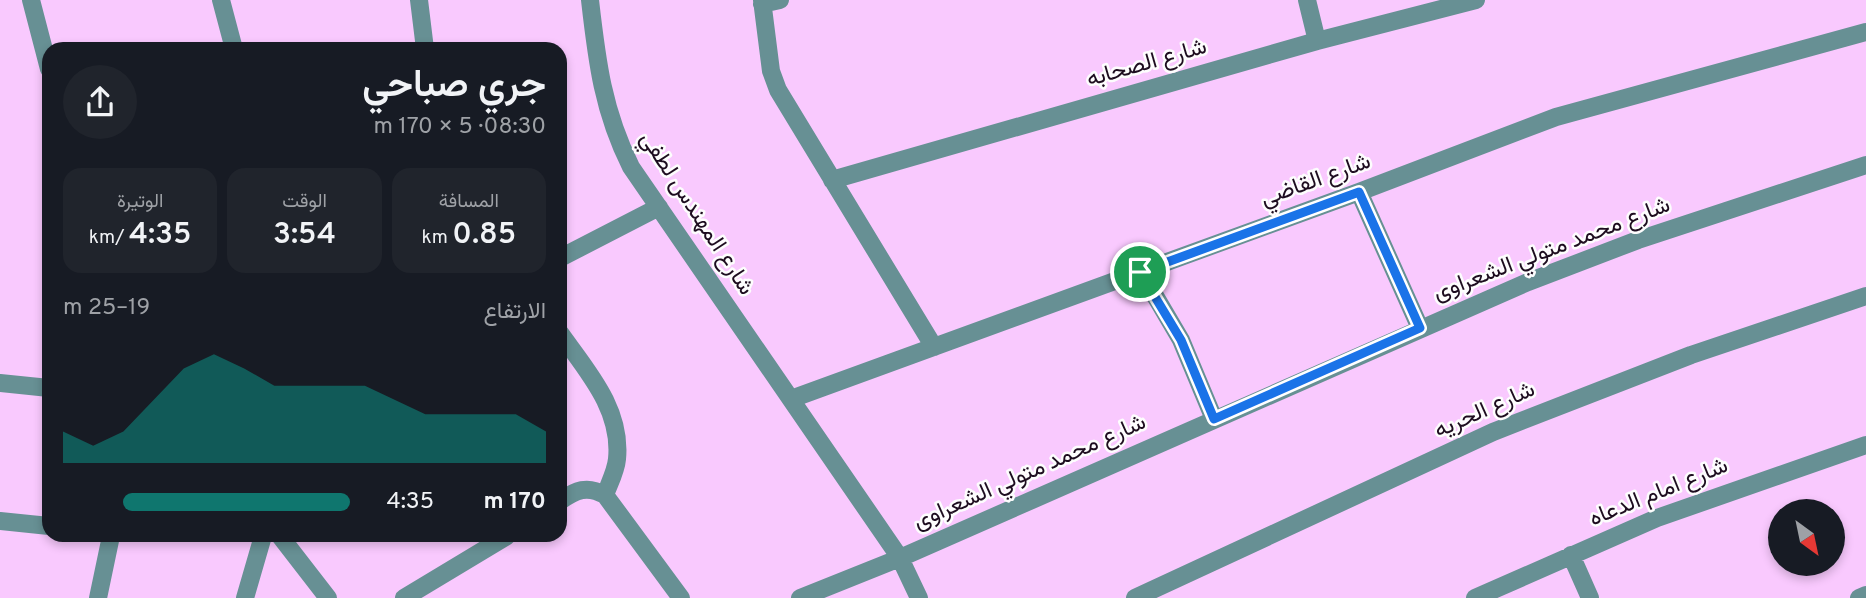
<!DOCTYPE html>
<html lang="ar">
<head>
<meta charset="utf-8">
<style>
	body { margin:0; font-family:Overpass,Vazirmatn,sans-serif; background:#20242c; color:#f1f3f6; direction:rtl; height:100vh; display:flex; flex-direction:column; font-size:26px; white-space:nowrap }
	* { box-sizing:border-box; margin:0 }
	p { font-size:23px; color:#9ea1a6 }
	.icon { flex:none; width:38px; height:38px; fill:none; stroke:currentColor; stroke-width:2; stroke-linecap:round; stroke-linejoin:round }
	.map { position:relative; flex:1; overflow:hidden; direction:ltr }
	.details { position:absolute; left:42px; top:42px; width:525px; height:500px; display:flex; flex-direction:column; background:#171b24; border-radius:21px; box-shadow:0 4px 10px #0003; direction:rtl }
	.details>* { flex:none }
	.needle { width:46px; rotate:147deg }
	.controls { position:absolute; left:1768px; top:499px; display:grid; gap:14px }
	.controls a { display:grid; place-items:center; width:77px; height:77px; border-radius:50%; background:#171b24; box-shadow:0 4px 10px #0003; font-size:35px }
	.pin { position:absolute; display:grid; place-items:center; width:60px; height:60px; color:#fff; margin:-30px; border:4px solid #fff; border-radius:50%; box-shadow:0 2px 7px #0007 }
	.round { display:grid; place-items:center; flex:none; width:74px; height:74px; border-radius:37px; background:#20242c }
	.head { display:flex; align-items:center; justify-content:space-between; height:119px; padding:0 21px }
	h1 { font-size:38px; font-weight:600; line-height:52px }
	.metrics { display:grid; grid-template-columns:repeat(3,1fr); gap:10px; height:119px; padding:7px 21px }
	.metrics div { display:grid; align-content:center; border-radius:18px; background:#20242c; text-align:center }
	.metrics b { font-size:30px; font-weight:600 }
	.metrics small { font-size:19px; font-weight:400 }
	.metrics p { font-size:19px }
	.chart { height:196px; padding:14px 21px }
	.chart p { display:flex; justify-content:space-between }
	.chart svg { width:100%; height:126px; margin-top:7px; fill:#0f766e; opacity:.7 }
	ul { padding:0 21px; list-style:none; font-size:23px }
	li { display:grid; grid-template-columns:112px 84px 1fr; align-items:center; height:52px }
	li i { height:18px; border-radius:9px; background:#0f766e }
	.map>svg:first-child { display:block }
	.lines { fill:none; stroke-linecap:round; stroke-linejoin:round }
	.minor { stroke:#679094; stroke-width:18 }
	.route-casing { stroke:#fff; stroke-width:14 }
	.route { stroke:#1a73e8; stroke-width:9 }
	.labels { text-anchor:middle; dominant-baseline:central; stroke-width:5; stroke-linejoin:round; paint-order:stroke }
	.street-label { font-size:23px; fill:#1d0c1f; stroke:#fdfdfd }
</style>
</head>
<body>
<div class="map">
<svg width="1866" height="598" viewBox="0 0 1866 598">
	<rect width="100%" height="100%" fill="#f9c9fe"/>
	<g class="lines">
		<path class="minor" d="M31,0l18,69
			M221,0l13,49
			M419,0l6,49
			M590,0c7,62 13,111 41,167l269,391 19,40
			M762,0l9,71 7,19 156,257
			M1307,0l10,41
			M762,4l18,-4
			M832,180l485,-139 159,-41
			M1359,192l61,136
			M560,258l99,-51
			M1141,272l40,68 33,79
			M560,333c27,38 62,76 57,126 -1,12 -8,25 -12,36
			M0,383l49,5
			M791,399l568,-207 197,-75 310,-85
			M560,501c16,-11 27,-16 45,-6l76,103
			M0,521l49,5
			M280,536l48,62
			M1571,555l19,43
			M98,598l13,-62
			M245,598l18,-62
			M404,598l103,-62
			M800,598l100,-40 628,-276 110,-42 228,-75
			M1135,598l358,-166 198,-77 175,-59
			M1475,598l182,-80 209,-73
			M1859,598l7,-3"/>
	</g>
	<g class="lines">
		<g class="route-casing">
			<path id="route" d="M1359,192l61,136 -206,91 -33,-79 -41,-68z"/>
		</g>
		<use href="#route" class="route"/>
	</g>
	<g class="labels">
		<g class="street-label">
			<text transform="translate(1147 64) rotate(-16)">شارع الصحابه</text>
			<text transform="translate(1316 181) rotate(-20)">شارع القاضي</text>
			<text transform="translate(696 214) rotate(57)">شارع المهندس لطفي</text>
			<text transform="translate(1552 250) rotate(-21)">شارع محمد متولي الشعراوى</text>
			<text transform="translate(1485 411) rotate(-24)">شارع الحريه</text>
			<text transform="translate(1030 473) rotate(-24)">شارع محمد متولي الشعراوى</text>
			<text transform="translate(1659 493) rotate(-22)">شارع امام الدعاه</text>
		</g>
	</g>
</svg>
<div class="controls">
<a><svg class="needle" viewBox="-14 -14 28 28"><path d="M0-13l5 13h-10z" fill="#e53935"/><path d="M0 13l5-13h-10z" fill="#9ea1a6"/></svg></a>
</div>
<div class="pin" style="left:1140px;top:272px;background:#1e9e55"><svg class="icon" aria-label="arrive" viewBox="0 0 24 24"><path d="M6 21V4h12l-3 4 3 4H6"/></svg></div>
<section class="details">
<div class="head"><div><h1>جري صباحي</h1><p>08:30 · 5 × 170 m</p></div><a class="round"><svg class="icon" aria-label="share" viewBox="0 0 24 24"><path d="M12 15V3M7 8l5-5 5 5M5 13v7h14v-7"/></svg></a></div>
<div class="metrics">
<div><p>المسافة</p><b>0.85<small> km</small></b></div>
<div><p>الوقت</p><b>3:54</b></div>
<div><p>الوتيرة</p><b>4:35<small> /km</small></b></div>
</div>
<div class="chart"><p><span>الارتفاع</span>19–25 m</p>
<svg viewBox="0 0 160 44" preserveAspectRatio="none"><path d="M0 44V33L10 38L20 33L30 22L40 11L50 6L60 11L70 17L80 17L90 17L100 17L110 22L120 27L130 27L140 27L150 27L160 33V44z"/></svg>
</div>
<ul>
<li><b>170 m</b>4:35<i style="width:79%"></i></li>
</ul>
</section>
</div>
</body>
</html>
